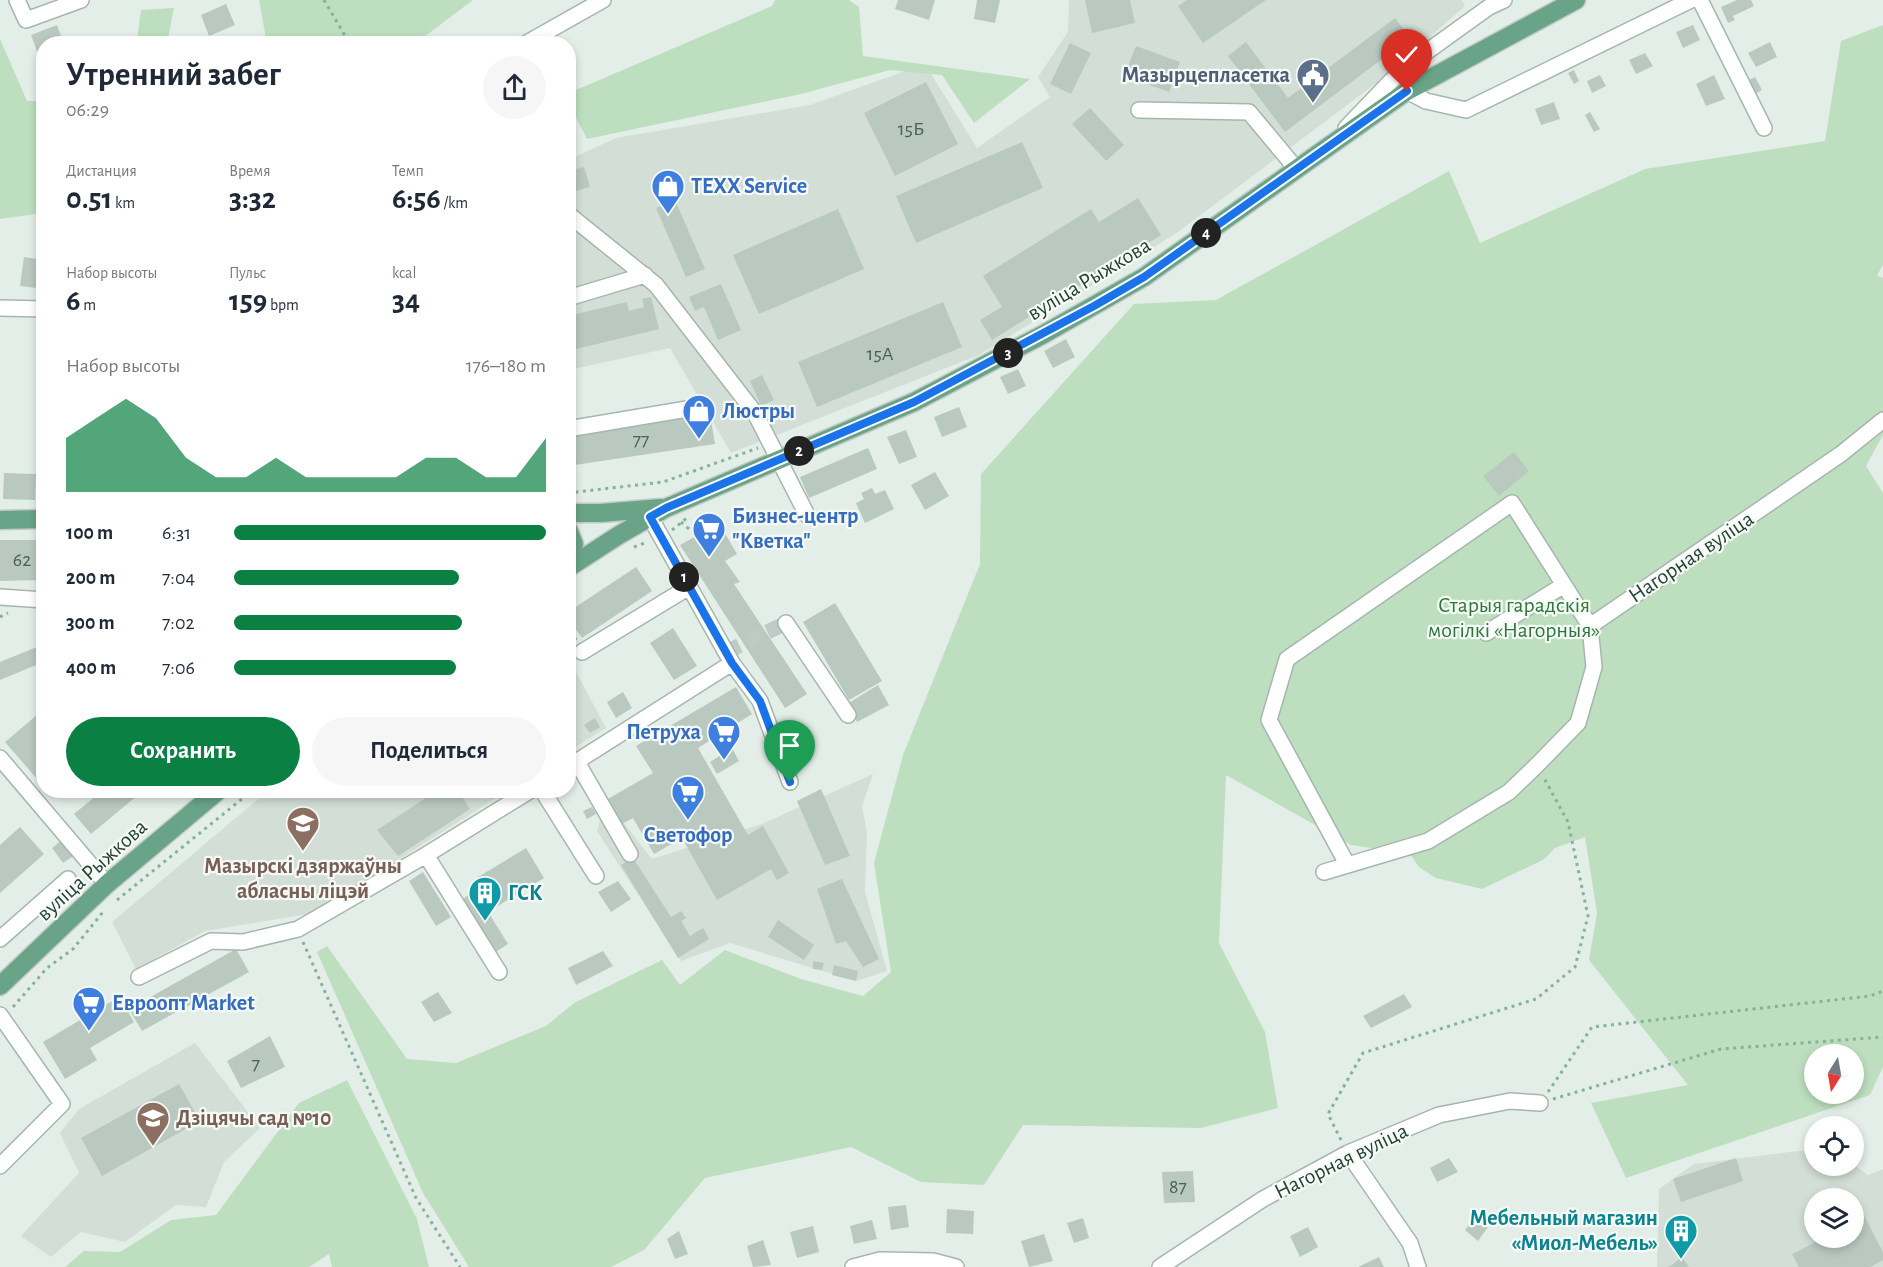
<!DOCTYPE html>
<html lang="ru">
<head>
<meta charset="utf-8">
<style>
	body { margin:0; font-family:"Alegreya Sans",sans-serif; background:#f6f6f7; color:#1f2937; height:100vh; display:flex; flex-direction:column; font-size:22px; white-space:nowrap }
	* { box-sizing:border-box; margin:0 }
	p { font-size:20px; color:#747a83 }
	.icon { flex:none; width:33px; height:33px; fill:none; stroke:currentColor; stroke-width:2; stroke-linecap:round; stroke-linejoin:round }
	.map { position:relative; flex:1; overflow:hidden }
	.sheet { position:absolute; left:36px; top:36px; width:540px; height:762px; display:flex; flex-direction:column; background:#fff; border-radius:24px; box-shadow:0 3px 9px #0003 }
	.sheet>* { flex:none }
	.needle { width:39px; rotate:191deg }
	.controls { position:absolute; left:1804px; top:1044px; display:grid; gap:12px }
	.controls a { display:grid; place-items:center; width:60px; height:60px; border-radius:50%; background:#fff; box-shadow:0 3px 9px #0003; font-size:30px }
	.pin { position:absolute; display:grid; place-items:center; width:51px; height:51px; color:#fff; margin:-62px -26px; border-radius:50% 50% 50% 0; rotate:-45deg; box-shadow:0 0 6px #0007 }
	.pin .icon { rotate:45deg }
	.km { position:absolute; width:30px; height:30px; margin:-15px; border-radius:50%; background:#222; color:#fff; font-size:16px; line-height:30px; text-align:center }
	.round { display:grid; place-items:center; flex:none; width:63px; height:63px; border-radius:32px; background:#f6f6f7 }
	.summary { display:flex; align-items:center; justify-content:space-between; height:102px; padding:0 30px }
	h1 { font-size:33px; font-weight:600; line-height:45px }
	.metrics { display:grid; grid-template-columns:repeat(3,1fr); gap:9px; height:102px; padding:6px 30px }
	.metrics div { display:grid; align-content:center }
	.metrics b { font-size:30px; font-weight:600 }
	.metrics small { font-size:16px; font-weight:400 }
	.metrics p { font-size:16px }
	.chart { height:168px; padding:12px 30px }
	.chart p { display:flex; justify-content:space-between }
	.chart svg { width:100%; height:108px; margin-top:6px; fill:#0b8043; opacity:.7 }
	.primary-button { display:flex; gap:12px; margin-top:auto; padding:12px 30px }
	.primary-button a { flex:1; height:69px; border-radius:36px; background:#0b8043; color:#fff; font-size:24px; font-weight:600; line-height:69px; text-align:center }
	.primary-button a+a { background:#f6f6f7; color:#1f2937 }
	ul { padding:0 30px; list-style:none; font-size:20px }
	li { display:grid; grid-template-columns:96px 72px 1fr; align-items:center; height:45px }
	li i { height:15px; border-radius:8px; background:#0b8043 }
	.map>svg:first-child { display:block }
	.built { fill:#d2ded6; fill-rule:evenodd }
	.green { fill:#bddfbf; fill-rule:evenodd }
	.building { fill:#b9c9c0 }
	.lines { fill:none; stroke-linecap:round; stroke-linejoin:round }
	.minor-tunnel { stroke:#bdcbc4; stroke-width:15; stroke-dasharray:15 8; stroke-linecap:butt }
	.minor-casing { stroke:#a6b6ae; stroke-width:18 }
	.major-casing { stroke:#c1cac6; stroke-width:21 }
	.path { stroke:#84b29a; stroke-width:3; stroke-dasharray:3 4.5; stroke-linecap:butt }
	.minor { stroke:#fff; stroke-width:15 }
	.major { stroke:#69a488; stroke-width:18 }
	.route-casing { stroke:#fff; stroke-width:12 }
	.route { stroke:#1a73e8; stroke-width:8 }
	.labels { text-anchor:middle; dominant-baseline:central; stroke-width:4.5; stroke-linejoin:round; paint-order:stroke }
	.number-label { font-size:20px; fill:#486256 }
	.service-label { font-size:22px; font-weight:bold; fill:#4e5e75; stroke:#f5faf6; text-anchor:end }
	.shop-label { font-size:22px; font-weight:bold; fill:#366cbe; stroke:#f5faf6; text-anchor:start }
	.street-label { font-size:22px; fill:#234032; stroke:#f5faf6 }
	.park-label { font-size:22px; fill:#2d773a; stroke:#f5faf6 }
	.education-label { font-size:22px; font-weight:bold; fill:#785e54; stroke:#f5faf6 }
	.culture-label { font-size:22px; font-weight:bold; fill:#0d838f; stroke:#f5faf6; text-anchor:start }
</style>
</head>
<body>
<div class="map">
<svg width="1883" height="1267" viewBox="0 0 1883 1267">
	<rect width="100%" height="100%" fill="#e4eee8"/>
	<path class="built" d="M1069,0h393l3,6 -78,69 -209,157 -199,123 -248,98 -61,-105 -101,22 -1,-210 48,-22 194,-33 115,-41 52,84 73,-51 -12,-20 30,-45z
		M568,657l38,71 -37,23h-1z
		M873,774l-11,32 5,27 -2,59 22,79 -31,10 -126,-38 -49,18 -84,-130 9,-31 46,59 110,-35z
		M268,791h239l-193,122 -109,18 -69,38 -24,-47z
		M195,1043l65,85 -36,34 -18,45 -30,-2 -51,37 -44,-10 -30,25 -30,-21 58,-63 -19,-40 19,-24z
		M1797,1151l18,1v14l39,-1 14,10 15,-6v98h-226l2,-78 35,-25zM1815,1198h39v40h-39z"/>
	<path class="green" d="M259,0h214l-57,43 -149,1z
		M775,0h74l10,7 4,49 167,23 -56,44 -32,-48 -52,-5 -89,24 -214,45 -18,-35v-11l203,-87z
		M174,8l-7,35h-41l11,-3 4,-30z
		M1883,25v239l-6,12 6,2v157l-17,31 17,27v574l-13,28 -244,83 -35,-75 97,-18 -99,-125 8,-47 -12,-76 -30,11 -12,12 -61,29 -46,-11 -17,-11 -9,-13 -59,-9 -125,-70 -7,168 46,89 13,76 -77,20 -178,-3 -39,60 -63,-3 -70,-35 -146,31 -61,72 -33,17h-142l-46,-74 -106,-241 10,-6 80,113 49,4 90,-37 28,-23 88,-43 18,25 45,-35 76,29 62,17 28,-24 -17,-109 29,-108 77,-191 1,-90 153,-170 82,-4 233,-129 31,72 165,-74 180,-28 16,-100zM1815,1054h39v40h-39z
		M0,39l27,62h17l-1,112 -43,6z
		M347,1080l70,139 12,48h-97l-3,-13 -20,13h-244l19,-16 36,1 51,-32 45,-5 83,-112z"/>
	<path class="building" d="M898,0h37l-6,20 -34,-11z
		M977,0h23l-5,23 -21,-4z
		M1085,0h45l5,23 -43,10z
		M1187,0h79l-63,43 -25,-37z
		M1737,0h14l3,6 -21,10 2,4 -7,3 -7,-16z
		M226,4l9,21 -26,11 -8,-21z
		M1395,18l15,20 -125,94 -57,-76 18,-14 42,56z
		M57,25l7,19h-20v13l-4,2 -9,-24z
		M1693,25l7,15 -17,8 -7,-16z
		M1770,42l7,15 -21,10 -8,-14z
		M1070,43l21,10 -20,41 -21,-10z
		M1136,46l44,16 -11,30 -45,-16z
		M1645,53l8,13 -17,8 -7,-14z
		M1574,70l5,11 -5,3 -6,-11z
		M1600,75l6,11 -14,7 -5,-12z
		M1714,75l11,24 -19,7 -10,-22z
		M1755,77l7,13 -8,5 -7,-14z
		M926,82l32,62 -63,32 -31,-63z
		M1554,102l6,17 -19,6 -6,-16z
		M1090,108l34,37 -18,16 -34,-37z
		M1590,112l10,17 -6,3 -9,-17z
		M1022,142l21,46 -127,55 -20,-47z
		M584,167l6,20 -22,6v-22z
		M1138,198l23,37 -169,105 -12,-20 22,-13 -19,-31 108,-67 8,13z
		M675,200l30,69 -19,8 -30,-69z
		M838,209l26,60 -105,45 -26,-59z
		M24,257l20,3v29l-24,-3z
		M721,284l20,46 -23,10 -14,-33 -9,4 -6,-14z
		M651,297l8,32 -91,22v-35l59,-14 2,9 15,-4 -2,-8z
		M943,302l19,45 -145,60 -19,-45z
		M1066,339l9,18 -22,11 -9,-17z
		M1018,369l8,17 -18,8 -8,-17z
		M762,375l12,25 -13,6 -11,-25z
		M959,407l8,20 -25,10 -8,-20z
		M710,414l5,30 -147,22v-31z
		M906,430l11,27 -18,7 -12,-27z
		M868,448l9,21 -68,29 -9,-21z
		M1514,452l15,19 -30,25 -16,-20z
		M935,472l14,24 -24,14 -14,-25z
		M4,473l32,1 -1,26 -32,-1z
		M872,488l3,6 10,-4 9,19 -29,14 -9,-20 8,-4 -3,-6z
		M719,523l18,31 -12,7 15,21 -6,2 73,110 -22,14 -105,-163z
		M0,540h44v40l-44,1z
		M636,567l16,24 -70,47 -14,-20v-6z
		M835,603l47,78 -33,19 -46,-78z
		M673,628l24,38 -23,14 -24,-37z
		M44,644v35l-8,-14 -36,15v-18z
		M878,685l11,20 -32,17 -10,-18z
		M736,687l16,27 -54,34 50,87 15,-9 26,47 -12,7 -6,-11 -54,31 -35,-62 -28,16 -21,-36 -13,7 -14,-25 47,-27 -17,-27z
		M623,692l9,16 -16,10 -9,-16z
		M44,709v78l-39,-45z
		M595,718l5,9 -10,6 -6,-8z
		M732,748l7,13 -22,13 -7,-12z
		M821,789l29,67 -25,9 -28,-64z
		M103,790h41l-53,44 -17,-20z
		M438,790h34l-10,7 8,12 -72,47 -21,-26z
		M592,807l4,7 -9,5 -4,-8z
		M20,827l24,27 -44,39v-48z
		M63,839l12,16 -12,8 -11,-15z
		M526,848l18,30 -48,29 -18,-30z
		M633,858l38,59 10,-6 5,7 -5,3 9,15 13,-8 6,11 -31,19 -57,-93z
		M423,872l28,45 -15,9 -27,-45z
		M842,879l37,80 -16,8 -17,-26 -10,3 -19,-55z
		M618,881l13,18 -20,13 -13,-20z
		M475,891l33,53 -14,9 -33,-53z
		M778,920l36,25 -10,15 -36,-23z
		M236,949l13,23 -107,59 -13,-22z
		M603,951l10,15 -37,19 -8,-17z
		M813,961l11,2 -2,7 -9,-1z
		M834,965l24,6 -2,10 -24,-6z
		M438,992l14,21 -18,9 -13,-20z
		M1404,994l8,13 -41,21 -8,-12z
		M119,997l15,25 -44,26 7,12 -32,19 -22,-37z
		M270,1036l15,31 -44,21 -14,-27z
		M179,1084l21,37 -98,55 -21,-38z
		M1449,1158l9,14 -21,10 -7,-14z
		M1736,1158l7,23 -62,21 -8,-23z
		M1193,1171l2,31 -31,1 -2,-31z
		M906,1205l3,22 -18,3 -3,-23z
		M1860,1208l23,44v8l-13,7h-71l-7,-13 32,-16h30v-27z
		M947,1209l27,2 -1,23 -27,-1z
		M1475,1217l13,10 -10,14 -13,-11z
		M1083,1218l6,20 -15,5 -7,-20z
		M872,1220l5,19 -23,5 -4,-18z
		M813,1226l6,26 -22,6 -7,-26z
		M1308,1227l10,20 -18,10 -10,-21z
		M679,1231l9,23 -13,5 -8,-20z
		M1044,1234l9,27 -24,6 -8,-26z
		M763,1240l8,25 -18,2 -6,-21z
		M1379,1257l5,10h-26z
		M1682,1257l7,10h-21l5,-3z"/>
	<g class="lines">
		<path class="minor-tunnel" d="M726,652l60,-29"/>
		<g class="minor-casing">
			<path id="minor" d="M17,0l9,20 55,-20
				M1700,0l64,128
				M525,44l78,-44
				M1407,91l19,10 40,9 225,-110
				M1139,110l110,2 40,48 5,10
				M1346,128l45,-47 34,-28 64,-46 15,-7
				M568,214l88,71 99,128 52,102
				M568,298l77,-23
				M0,308l44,1
				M568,429l125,-21
				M0,597l44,3
				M786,623l62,92
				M1486,633l78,-48
				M582,652l107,-65
				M732,663l28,38 30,81
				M0,758l107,126
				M577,762l53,92
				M568,767l164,-104 -82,-146
				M542,790l54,86
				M426,855l73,117
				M1347,864l-78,-144 18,-61 225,-156 78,123
				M1324,872l104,-31 81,-49 28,-27 41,-42 16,-56 -4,-41 251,-172 42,-34
				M0,939l68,-60
				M139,977l72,-36 32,1 55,-13 128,-74 105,-65
				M0,1015l62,89 -62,62
				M1348,1153l62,90 8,24
				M853,1267l27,-7 53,1 23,6
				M1160,1267l103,-68 85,-46 91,-38 71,-14 30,2"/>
		</g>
		<g class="major-casing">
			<path id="major" d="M568,513h33l60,-5
				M0,520l44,-1
				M568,529l6,15 -6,17
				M568,568l51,-33 47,-27 248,-106 130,-68 100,-57 263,-186 169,-91
				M0,986l107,-102 112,-94"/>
		</g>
		<path class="path" d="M324,0l26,44
			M568,493l95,-11 95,-34
			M681,522l8,7
			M672,530l16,-13
			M634,547l13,-5
			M0,617l8,-4
			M568,625l8,15
			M117,900l136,-110
			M303,942l113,256 44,69
			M13,1007l34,-39 26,-19 30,-37
			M1548,1092l44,-65 278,-31 13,-5
			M1553,1099l168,-50 162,-12
			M1341,1140l-13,-26 35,-61 173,-54 39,-32 13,-51 -20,-94 -24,-44"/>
		<use href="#minor" class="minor"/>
		<use href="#major" class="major"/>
	</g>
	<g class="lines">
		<g class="route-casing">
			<path id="route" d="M790,782l-30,-81 -28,-38 -82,-146 16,-9 248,-106 180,-96 50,-29 263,-186"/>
		</g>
		<use href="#route" class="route"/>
	</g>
	<defs>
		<g id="civic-pin" transform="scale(1.725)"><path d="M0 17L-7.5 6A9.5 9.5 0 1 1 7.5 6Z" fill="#5c6f8a" stroke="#f5faf6"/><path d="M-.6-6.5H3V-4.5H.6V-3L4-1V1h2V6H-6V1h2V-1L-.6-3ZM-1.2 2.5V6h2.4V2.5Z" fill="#fff"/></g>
		<g id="shop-pin" transform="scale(1.725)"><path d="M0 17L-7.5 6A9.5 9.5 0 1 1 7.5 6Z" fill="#3f7fe0" stroke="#f5faf6"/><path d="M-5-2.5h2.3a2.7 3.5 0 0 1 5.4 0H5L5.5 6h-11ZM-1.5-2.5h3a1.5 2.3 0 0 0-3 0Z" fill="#fff"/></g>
		<g id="supermarket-pin" transform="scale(1.725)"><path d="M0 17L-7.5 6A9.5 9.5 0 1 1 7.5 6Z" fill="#3f7fe0" stroke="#f5faf6"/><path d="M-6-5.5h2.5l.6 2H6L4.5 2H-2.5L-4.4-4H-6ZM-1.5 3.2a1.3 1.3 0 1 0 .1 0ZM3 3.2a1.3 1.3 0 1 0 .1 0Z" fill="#fff"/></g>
		<g id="school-pin" transform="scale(1.725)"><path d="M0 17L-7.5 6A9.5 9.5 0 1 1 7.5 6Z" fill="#8d6e63" stroke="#f5faf6"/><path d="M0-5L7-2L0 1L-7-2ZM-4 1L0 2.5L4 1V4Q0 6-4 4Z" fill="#fff"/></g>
		<g id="building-pin" transform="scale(1.725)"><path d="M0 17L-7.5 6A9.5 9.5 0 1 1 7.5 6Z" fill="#0f9aa8" stroke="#f5faf6"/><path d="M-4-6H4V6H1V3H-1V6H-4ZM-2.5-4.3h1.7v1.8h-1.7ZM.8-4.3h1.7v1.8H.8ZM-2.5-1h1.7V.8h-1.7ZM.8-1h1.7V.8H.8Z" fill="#fff"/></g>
	</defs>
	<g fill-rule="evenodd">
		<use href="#civic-pin" x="1313" y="75"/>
		<use href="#shop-pin" x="668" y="186"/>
		<use href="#shop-pin" x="699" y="411"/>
		<use href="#supermarket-pin" x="709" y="529"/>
		<use href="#supermarket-pin" x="724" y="732"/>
		<use href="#supermarket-pin" x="688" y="792"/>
		<use href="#school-pin" x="303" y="823"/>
		<use href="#building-pin" x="485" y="893"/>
		<use href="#supermarket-pin" x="89" y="1003"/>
		<use href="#school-pin" x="153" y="1118"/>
		<use href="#building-pin" x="1681" y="1231"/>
	</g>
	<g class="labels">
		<g class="number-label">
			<text x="911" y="129">15Б</text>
			<text x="880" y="354">15А</text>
			<text x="641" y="440">77</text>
			<text x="22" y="560">62</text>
			<text x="256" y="1064">7</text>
			<text x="1178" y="1187">87</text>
		</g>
		<g class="service-label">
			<text x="1290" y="75">Мазырцепласетка</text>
		</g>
		<g class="shop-label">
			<text x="691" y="186">TEXX Service</text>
			<text x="722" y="411">Люстры</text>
			<text x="732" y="516">Бизнес-центр<tspan x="732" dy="25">"Кветка"</tspan></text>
			<text x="701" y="732" text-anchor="end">Петруха</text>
			<text x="688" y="835" text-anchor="middle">Светофор</text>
			<text x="112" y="1003">Евроопт Market</text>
		</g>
		<g class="street-label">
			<text transform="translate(1089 279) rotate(-31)">вуліца Рыжкова</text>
			<text transform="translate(1691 557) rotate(-34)">Нагорная вуліца</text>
			<text transform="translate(92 870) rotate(-42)">вуліца Рыжкова</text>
			<text transform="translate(1341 1161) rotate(-26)">Нагорная вуліца</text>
		</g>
		<g class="park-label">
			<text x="1514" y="605">Старыя гарадскія<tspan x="1514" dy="25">могілкі «Нагорныя»</tspan></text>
		</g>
		<g class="education-label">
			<text x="303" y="866">Мазырскі дзяржаўны<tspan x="303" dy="25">абласны ліцэй</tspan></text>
			<text x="176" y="1118" text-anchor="start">Дзіцячы сад №10</text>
		</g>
		<g class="culture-label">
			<text x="508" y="893">ГСК</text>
			<text x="1658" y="1218" text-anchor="end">Мебельный магазин<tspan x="1658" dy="25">«Миол-Мебель»</tspan></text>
		</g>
	</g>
</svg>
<div class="controls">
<a><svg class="needle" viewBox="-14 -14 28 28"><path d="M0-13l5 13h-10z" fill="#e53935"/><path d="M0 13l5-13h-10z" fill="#747a83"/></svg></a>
<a><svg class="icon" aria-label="locate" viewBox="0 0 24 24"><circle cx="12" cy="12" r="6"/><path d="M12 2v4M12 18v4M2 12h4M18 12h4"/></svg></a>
<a><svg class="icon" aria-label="layers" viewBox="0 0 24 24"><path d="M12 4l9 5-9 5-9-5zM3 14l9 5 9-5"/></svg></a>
</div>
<div class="pin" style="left:790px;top:782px;background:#1e9e55"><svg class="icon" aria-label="arrive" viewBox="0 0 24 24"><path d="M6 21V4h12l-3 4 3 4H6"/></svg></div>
<div class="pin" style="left:1407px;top:91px;background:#d93025"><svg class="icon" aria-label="check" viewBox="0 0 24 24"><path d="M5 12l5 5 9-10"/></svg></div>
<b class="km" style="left:684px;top:577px">1</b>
<b class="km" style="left:799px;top:451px">2</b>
<b class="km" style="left:1008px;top:353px">3</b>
<b class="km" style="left:1206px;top:233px">4</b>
<section class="sheet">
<div class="summary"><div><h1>Утренний забег</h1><p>06:29</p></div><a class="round"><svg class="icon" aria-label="share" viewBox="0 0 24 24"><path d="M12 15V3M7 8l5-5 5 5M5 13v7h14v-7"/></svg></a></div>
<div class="metrics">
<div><p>Дистанция</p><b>0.51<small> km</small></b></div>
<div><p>Время</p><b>3:32</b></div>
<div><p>Темп</p><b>6:56<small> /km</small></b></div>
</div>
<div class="metrics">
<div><p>Набор высоты</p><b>6<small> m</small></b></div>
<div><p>Пульс</p><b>159<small> bpm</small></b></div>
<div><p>kcal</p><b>34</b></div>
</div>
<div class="chart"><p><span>Набор высоты</span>176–180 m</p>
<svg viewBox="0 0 160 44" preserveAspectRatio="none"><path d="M0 44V22L10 14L20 6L30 14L40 30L50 38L60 38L70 30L80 38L90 38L100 38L110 38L120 30L130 30L140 38L150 38L160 22V44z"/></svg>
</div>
<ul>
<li><b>100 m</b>6:31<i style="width:100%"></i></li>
<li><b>200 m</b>7:04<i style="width:72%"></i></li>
<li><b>300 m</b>7:02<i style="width:73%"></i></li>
<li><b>400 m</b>7:06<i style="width:71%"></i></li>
</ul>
<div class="primary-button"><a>Сохранить</a><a>Поделиться</a></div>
</section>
</div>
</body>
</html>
